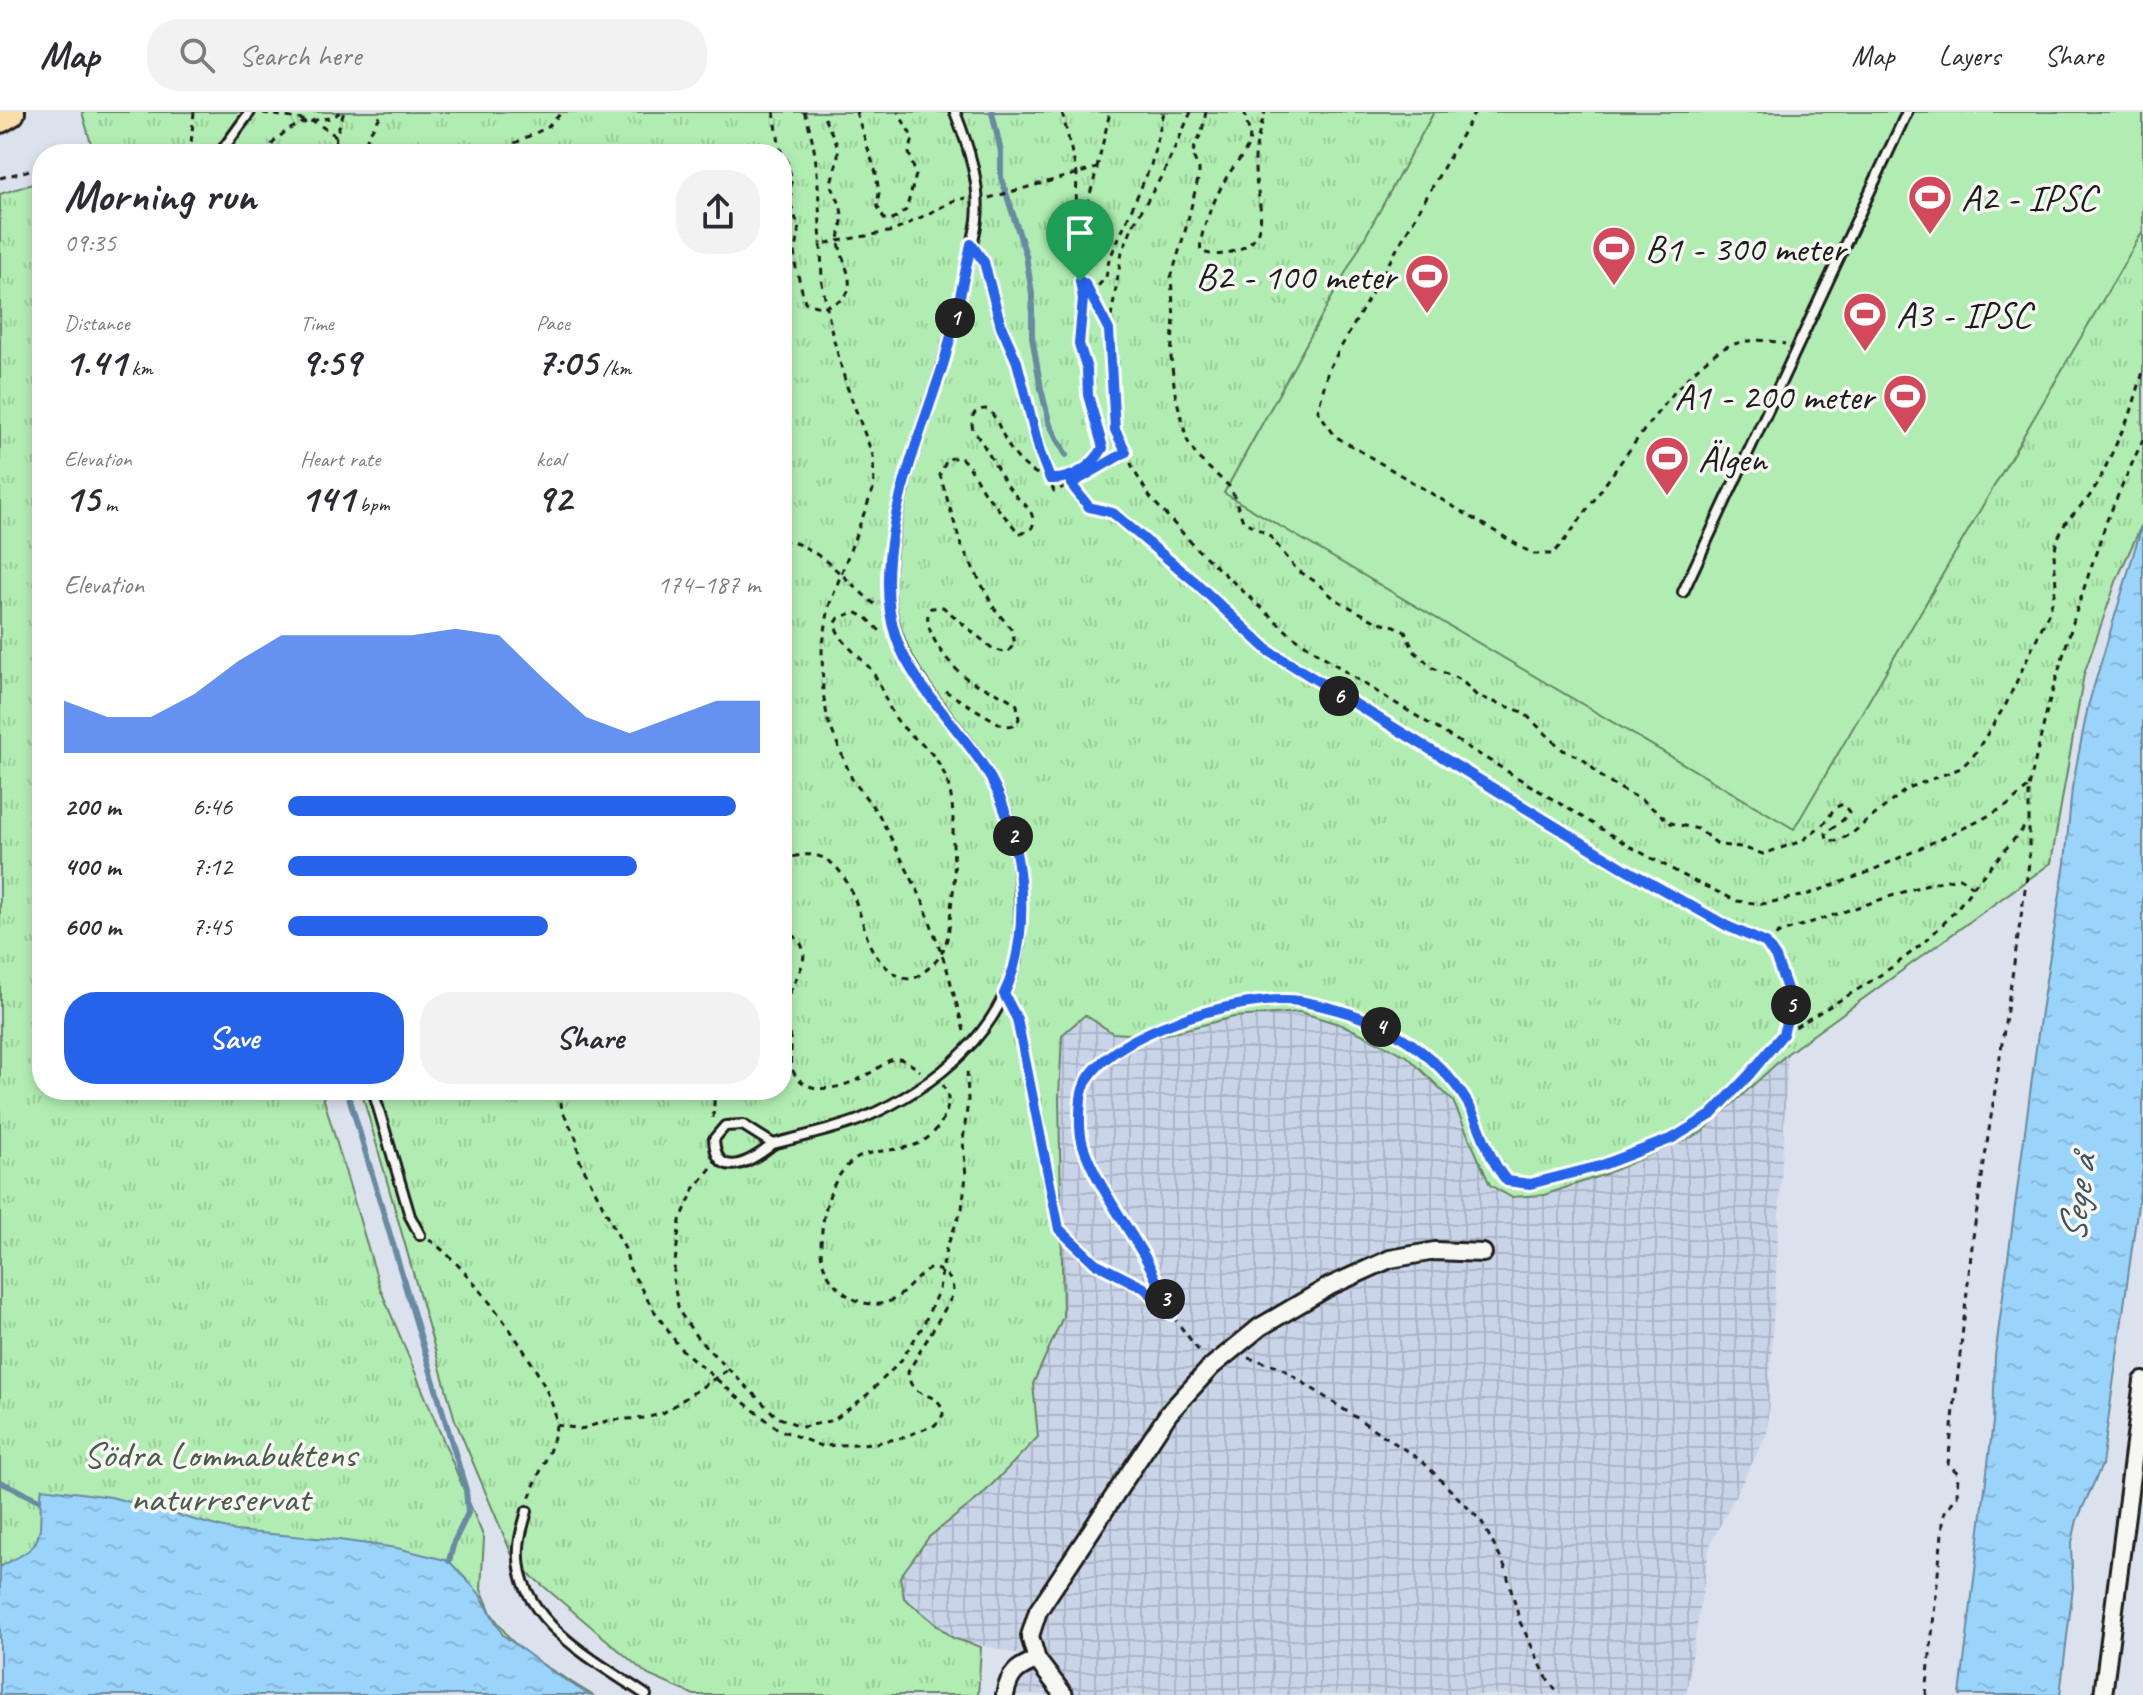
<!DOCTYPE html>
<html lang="en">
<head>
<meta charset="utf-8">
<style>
	body { margin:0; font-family:Caveat,sans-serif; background:#f2f2f3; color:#2b2b33; height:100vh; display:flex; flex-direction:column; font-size:30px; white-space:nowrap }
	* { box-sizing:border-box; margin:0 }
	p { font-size:26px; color:#7c7c81 }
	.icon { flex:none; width:44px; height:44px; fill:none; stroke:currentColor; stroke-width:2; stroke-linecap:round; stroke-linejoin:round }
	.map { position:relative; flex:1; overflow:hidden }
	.side { position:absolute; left:32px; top:32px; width:760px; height:956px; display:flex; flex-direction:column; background:#fff; border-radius:32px; box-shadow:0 4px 12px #0003 }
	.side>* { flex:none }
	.pin { position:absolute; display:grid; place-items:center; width:68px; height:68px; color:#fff; margin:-82px -34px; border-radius:50% 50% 50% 0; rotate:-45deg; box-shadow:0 0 8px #0007 }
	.pin .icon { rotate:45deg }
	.km { position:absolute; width:40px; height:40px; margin:-20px; border-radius:50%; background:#222; color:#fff; font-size:22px; line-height:40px; text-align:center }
	.round { display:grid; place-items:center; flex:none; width:84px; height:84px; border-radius:32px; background:#f2f2f3 }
	.overview { display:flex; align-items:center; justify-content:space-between; height:136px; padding:0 32px }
	h1 { font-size:44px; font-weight:700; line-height:60px }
	.metrics { display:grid; grid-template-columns:repeat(3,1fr); gap:12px; height:136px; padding:8px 32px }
	.metrics div { display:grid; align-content:center }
	.metrics b { font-size:40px; font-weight:700 }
	.metrics small { font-size:22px; font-weight:400 }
	.metrics p { font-size:22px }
	.chart { height:224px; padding:16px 32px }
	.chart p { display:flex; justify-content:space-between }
	.chart svg { width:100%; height:144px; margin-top:8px; fill:#2563eb; opacity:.7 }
	.cta { display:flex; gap:16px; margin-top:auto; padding:16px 32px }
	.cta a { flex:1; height:92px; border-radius:32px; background:#2563eb; color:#fff; font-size:32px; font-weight:700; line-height:92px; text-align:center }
	.cta a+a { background:#f2f2f3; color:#2b2b33 }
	ul { padding:0 32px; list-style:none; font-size:26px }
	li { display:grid; grid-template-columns:128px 96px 1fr; align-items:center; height:60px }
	li i { height:20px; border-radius:10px; background:#2563eb }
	header { display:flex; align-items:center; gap:48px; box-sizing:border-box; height:112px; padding:0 40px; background:#fff; border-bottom:2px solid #e1e1e2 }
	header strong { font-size:38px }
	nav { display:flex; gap:44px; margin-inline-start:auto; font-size:28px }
	.search { width:560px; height:72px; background:#f2f2f3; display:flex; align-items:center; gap:20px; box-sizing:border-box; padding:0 28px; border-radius:32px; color:#7c7c81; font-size:30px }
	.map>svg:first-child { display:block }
	.industrial { fill:url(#industrial-grid) }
	.park { fill:url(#park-tufts); stroke:#668467; stroke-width:2 }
	.pitch { fill:#b1edb2; stroke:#668467; stroke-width:2 }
	.water { fill:url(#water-ripples); stroke:#688aa2; stroke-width:2 }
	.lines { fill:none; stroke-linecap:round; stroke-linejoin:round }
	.stream { stroke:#688aa2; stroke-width:6 }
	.service-casing { stroke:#1c1c1c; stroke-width:14 }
	.minor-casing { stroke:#1c1c1c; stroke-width:22 }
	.trunk-casing { stroke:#1c1c1c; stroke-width:34 }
	.path { stroke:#1c1c1c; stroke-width:3; stroke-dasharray:6 6; stroke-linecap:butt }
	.service { stroke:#f6f6f2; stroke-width:8 }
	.minor { stroke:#f6f6f2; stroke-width:16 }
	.trunk { stroke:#f9deab; stroke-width:28 }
	.route-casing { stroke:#fff; stroke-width:16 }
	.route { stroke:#2563eb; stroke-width:10 }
	.labels { text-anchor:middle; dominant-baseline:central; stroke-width:7; stroke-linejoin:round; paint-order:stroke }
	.poi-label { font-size:38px; fill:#1c1c1c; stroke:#f6f6f2; text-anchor:start }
	.park-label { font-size:38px; fill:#495b49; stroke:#f6f6f2 }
	.water-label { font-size:40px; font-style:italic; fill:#42535f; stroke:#f6f6f2 }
</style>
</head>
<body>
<header>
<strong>Map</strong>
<div class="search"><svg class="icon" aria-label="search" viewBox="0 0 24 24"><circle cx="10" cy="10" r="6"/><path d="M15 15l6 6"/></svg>Search here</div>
<nav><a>Map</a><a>Layers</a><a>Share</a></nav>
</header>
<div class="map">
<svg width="2143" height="1583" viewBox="0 0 2143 1583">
	<defs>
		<pattern id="industrial-grid" width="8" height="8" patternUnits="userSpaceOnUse" patternTransform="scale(2)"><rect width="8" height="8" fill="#cad4e9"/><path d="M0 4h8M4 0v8" fill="none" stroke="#adb5c7"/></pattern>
		<pattern id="park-tufts" width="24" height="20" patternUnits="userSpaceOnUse" patternTransform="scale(2)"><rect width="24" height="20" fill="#b1edb2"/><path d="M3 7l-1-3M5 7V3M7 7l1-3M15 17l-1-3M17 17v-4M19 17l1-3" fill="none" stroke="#98cb98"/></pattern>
		<pattern id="water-ripples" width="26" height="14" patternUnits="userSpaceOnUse" patternTransform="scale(2)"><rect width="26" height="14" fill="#9bd4fb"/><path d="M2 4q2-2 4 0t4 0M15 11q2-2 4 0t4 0" fill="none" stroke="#85b5d7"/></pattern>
	</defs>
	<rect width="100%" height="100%" fill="#dce2ed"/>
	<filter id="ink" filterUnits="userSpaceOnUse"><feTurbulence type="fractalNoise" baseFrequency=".0125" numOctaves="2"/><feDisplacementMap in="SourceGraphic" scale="16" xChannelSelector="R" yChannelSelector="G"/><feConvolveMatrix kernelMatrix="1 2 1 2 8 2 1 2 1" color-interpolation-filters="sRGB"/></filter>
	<g filter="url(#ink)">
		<path class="industrial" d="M1300,900l45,14 62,30 46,45 15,28 233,4 87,-80 -21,381 -57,111 -24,150h-681l31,-36 -83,-21 -49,-40 -4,-21 29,-40 52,-41 57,-59 -5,-53 30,-67 -4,-220 3,-62 23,-20 28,18 46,3 75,-19z"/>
		<path class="park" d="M82,0h2061v410l-26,57 -33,95 -33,189 -263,190 -87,80 -98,42 -59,20 -33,2 -21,-12 -37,-84 -46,-45 -62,-30 -45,-14 -66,5 -75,19 -46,-3 -28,-18 -23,20 -3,62 4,220 -30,67 5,53 -57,59 -52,41 -29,40 4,21 49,40 28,9 -3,48h-284l-46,-20 -133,-113 -60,-142 -94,-330h421v-936h-688z
			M42,69v909h279l59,198 104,250 -3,51 10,24 19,26 16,15 66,41h-592v-1501z"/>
		<path class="pitch" d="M1434,0h709v119l-349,598 -570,-336z"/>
		<path class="water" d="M2143,410v646l-41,297 -25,55 -6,27 2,40 -13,108h-100l33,-273 2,-66 46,-345 24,-148 7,-75 16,-82z
			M42,1376l69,9 124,34 104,9 58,8 52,13 30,32 24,42 48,36 38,24h-589v-128c9,-6 26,-12 33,-21 12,-14 5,-41 9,-58z"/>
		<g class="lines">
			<path class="stream" d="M992,0l9,40v25l25,78 6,39v43l9,52 9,36 16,30
				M347,978l119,400 2,23 -14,29 -5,19
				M0,1370l39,18"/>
			<g class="service-casing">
				<path id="service" d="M214,42l9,-5 27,-37
					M971,132l13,18 17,64
					M1683,480l224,-480
					M373,978l37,126 10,19
					M773,1032c-21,17 -57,39 -59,-5l11,-13 18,-1 30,19c29,-8 61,-14 88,-25 75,-32 145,-88 158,-173 2,-14 1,-29 1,-43 0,-47 -10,-95 -35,-135 -44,-71 -102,-105 -96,-198 5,-73 33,-139 54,-207 10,-31 17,-64 23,-96 4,-15 9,-32 11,-47 4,-36 -9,-75 -22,-108
					M527,1399c-3,12 -8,25 -8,37 -5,72 76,112 127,147"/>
			</g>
			<g class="minor-casing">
				<path id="minor" d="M1005,1583c4,-21 12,-28 32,-35
					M1064,1583l-27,-35 -7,-24 8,-25 131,-198 42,-46 49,-40 70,-41 60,-27 45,-8 48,2
					M2103,1583l40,-314"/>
			</g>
			<g class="trunk-casing">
				<path id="trunk" d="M0,6l10,-6"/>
			</g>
			<path class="path" d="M774,0l6,37 7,12 4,15v29l7,20 1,8 -5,27 11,42c8,4 16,6 24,3 35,-9 15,-38 11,-58 -2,-9 1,-17 2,-26 1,-13 -5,-24 -11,-36 1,-11 8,-23 7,-34 -1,-14 -13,-25 -15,-39
				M804,0c16,40 14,89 17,132
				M856,0l20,61 3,20 -2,12 7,14 8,1 14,-10 10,-35 -7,-22 3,-11 -2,-9 -12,-21
				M1191,0l-27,60 -31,53 -11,27 -13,78 6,100 21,44 14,23 47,52 93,85 71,48 270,165 61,33 45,21 25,3 44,-9 58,-21 115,-53 29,-16 21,-18
				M1206,0l-4,19 -10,23 7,15v6l-13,53 -15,50 3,40 -3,39 4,36 12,47 10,17 34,31 12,33 26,14 28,35 19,12 19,17 40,22 20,5 10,6 9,19 19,17 28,12 16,16 46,16 40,38 19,8 24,23 36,19 29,23 27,6 21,16 22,2 22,7 39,-13 25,-20 7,-13 9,-4 6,8 -6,8 -17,13 1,7 10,1 13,-6 58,-47 53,-20 13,-13 32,-51 44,-94 6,-24 -2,-32 3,-14 9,-18 23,-25 10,-16 32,-69 12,-40
				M1245,0c0,11 7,20 4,31 -4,12 -14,21 -21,32 -9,14 -31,60 -27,76 10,5 20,4 30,1 47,-13 24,-54 24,-85 -1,-18 5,-38 10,-55
				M1475,0l-147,258 -10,41 17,25 198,118h20c44,-49 122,-188 178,-209 18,-6 35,-6 54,-1
				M263,1l52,9 21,14
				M190,42l4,-42
				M264,42c12,-16 25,-28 46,-33 12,-3 20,0 30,-9
				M334,42l2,-18 8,-24
				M362,42l6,-18 15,-24
				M509,42l6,-11 33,-16 14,-15
				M1097,56l13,-56
				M0,66l42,-11
				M989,86l108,-30c-7,30 -22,68 -18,99 3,23 19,44 30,63
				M1087,173l10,2 9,-10 3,-17 42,-95 13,-53
				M1006,225c22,49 28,104 48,154l17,-7 55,-32
				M1071,372l18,23 24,6 81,68 75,70 353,216 105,59 39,17 10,15 16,45 -9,31 -34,41 -38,40 -38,23 -73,28 -70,18 -23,-3c-18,-21 -23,-45 -35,-70 -13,-26 -37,-50 -60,-67 -33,-23 -74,-36 -113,-43 -52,-8 -213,34 -218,98 -1,11 -2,26 -1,37 6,33 48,91 66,123 9,17 17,36 25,55
				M782,429c31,-1 70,46 94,64
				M945,579l55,33c9,3 14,3 19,-5l-2,-14c-15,-13 -35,-16 -51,-27 -15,-11 -49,-52 -35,-70l12,-1 50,42 14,4 8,-10 -4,-14 -17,-21 -33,-63 -21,-70 7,-16 13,-2 9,9 14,25 36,42c9,0 16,-4 14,-14 -2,-12 -12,-17 -19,-25 -16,-19 -25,-44 -41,-64 -3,-13 0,-22 15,-21 9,9 12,21 18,32 10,21 35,43 59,37 16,-4 30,-16 38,-30l-15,-53 -1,-26 -8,-25 4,-45 -1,-10 -8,-22 3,-93 -15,-62
				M782,749c60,-27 73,39 86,79 4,15 26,40 43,39 7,-1 14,-8 20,-13 20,-17 18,-43 21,-67 4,-22 2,-32 1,-54 0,-32 2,-59 -18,-87 -10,-14 -28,-24 -38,-38 -11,-15 -15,-34 -25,-49 -11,-15 -33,-28 -37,-47l4,-6 16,-6 12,6 13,13
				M1973,775l55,-64
				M782,816c44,23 9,48 3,79 -2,14 4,23 6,36 1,12 -3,19 3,30 18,28 56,12 78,-1 9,-5 17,-15 27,-13 8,1 15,8 21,12
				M1766,831l13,-10 152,-50 29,-5 13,9c-48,71 -119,103 -189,147
				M1011,896l6,11 42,210 36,34 49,25 27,26 31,41
				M964,919l-17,-62 -25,-70 -43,-84 -27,-36 -24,-58 -5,-28 -1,-43 7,-44 45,-119 -1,-31 -27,-72 -14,-51 -10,-50 -1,-39 73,-13 61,-31 11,-2
				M559,978l3,20 14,28 4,23 45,88 5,20 23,40 27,39 62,53 36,28 43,17 55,-3 25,-5 34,-13 8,-10c-1,-28 -33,-11 -35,-43l45,-77c1,-16 -7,-24 -22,-27 -16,8 -26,28 -43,34 -33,11 -67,-22 -67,-52 0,-29 7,-71 32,-89 28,-20 67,1 90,-42 7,-13 7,-22 0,-34
				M713,1006l2,-28
				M711,1056l-17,21 -14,32 -7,58 6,32 19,28 79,78 26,10 31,-7 33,-25 33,-33 23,-36 16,-37 7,-40 16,-40 4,-33 -3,-35 5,-40 -1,-35
				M429,1128c34,19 130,145 127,185 -2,25 -20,50 -27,75
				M1248,1246l30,8 144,95 60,61 23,45 15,55 27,56 12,17
				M556,1313l25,4 29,-9 36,-2 17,-5 66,-44
				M1926,1583l18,-182 13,-17 1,-23 -10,-9 25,-227 56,-374v-76l19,-81 29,-97 30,-89 36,-81"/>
			<use href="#service" class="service"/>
			<use href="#minor" class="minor"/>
			<use href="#trunk" class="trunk"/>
		</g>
	</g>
	<g class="lines" filter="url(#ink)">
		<g class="route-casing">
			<path id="route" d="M971,132l13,18 17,64 16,36 23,91 10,26c22,1 42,-12 53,-31l-15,-53 -1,-26 -8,-25 4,-45 -3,-18 5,3 24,46 6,100 11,22 -55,32 18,23 24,6 81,68 75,70 353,216 105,59 39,17 10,15 16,45 -9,31 -34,41 -38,40 -38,23 -73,28 -70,18 -23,-3c-18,-21 -23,-45 -35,-70 -13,-26 -37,-50 -60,-67 -33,-23 -74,-36 -113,-43 -52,-8 -213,34 -218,98 -1,11 -2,26 0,37 5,33 47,91 65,123 9,17 17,36 25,55l-27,-26 -49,-25 -36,-34 -42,-210 -13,-25c31,-64 18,-168 -20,-227 -26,-41 -73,-84 -88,-130 -28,-83 23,-196 48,-275 11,-39 19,-79 27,-118z"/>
		</g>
		<use href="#route" class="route"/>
	</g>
	<defs>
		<g id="stadium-pin" transform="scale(2.3)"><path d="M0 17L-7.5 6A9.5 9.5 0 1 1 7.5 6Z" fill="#d1495b" stroke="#f6f6f2"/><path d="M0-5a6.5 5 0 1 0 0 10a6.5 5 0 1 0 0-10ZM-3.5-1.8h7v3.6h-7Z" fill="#fff"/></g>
	</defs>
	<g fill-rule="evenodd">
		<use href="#stadium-pin" x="1930" y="85"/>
		<use href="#stadium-pin" x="1614" y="136"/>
		<use href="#stadium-pin" x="1427" y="164"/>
		<use href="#stadium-pin" x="1865" y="202"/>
		<use href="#stadium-pin" x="1905" y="284"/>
		<use href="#stadium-pin" x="1667" y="346"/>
	</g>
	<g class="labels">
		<g class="poi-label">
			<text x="1961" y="85">A2 - IPSC</text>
			<text x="1645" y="136">B1 - 300 meter</text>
			<text x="1396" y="164" text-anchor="end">B2 - 100 meter</text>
			<text x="1896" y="202">A3 - IPSC</text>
			<text x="1874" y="284" text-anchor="end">A1 - 200 meter</text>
			<text x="1698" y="346">Älgen</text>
		</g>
		<g class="park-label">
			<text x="220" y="1342">Södra Lommabuktens<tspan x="220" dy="44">naturreservat</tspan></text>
		</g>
		<g class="water-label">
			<text transform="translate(2077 1087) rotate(-82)">Sege å</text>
		</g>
	</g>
</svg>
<div class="pin" style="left:1080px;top:169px;background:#1e9e55"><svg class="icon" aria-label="arrive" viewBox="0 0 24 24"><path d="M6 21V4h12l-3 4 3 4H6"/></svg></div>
<b class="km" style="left:955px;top:206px">1</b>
<b class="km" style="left:1013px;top:724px">2</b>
<b class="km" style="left:1165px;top:1187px">3</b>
<b class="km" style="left:1381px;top:915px">4</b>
<b class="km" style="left:1791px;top:893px">5</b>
<b class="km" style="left:1339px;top:584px">6</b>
<section class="side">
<div class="overview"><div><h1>Morning run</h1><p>09:35</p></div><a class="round"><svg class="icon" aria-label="share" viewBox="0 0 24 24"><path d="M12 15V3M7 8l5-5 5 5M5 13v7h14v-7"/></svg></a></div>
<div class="metrics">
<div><p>Distance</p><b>1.41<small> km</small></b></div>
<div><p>Time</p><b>9:59</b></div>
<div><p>Pace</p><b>7:05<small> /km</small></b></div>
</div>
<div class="metrics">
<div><p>Elevation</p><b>15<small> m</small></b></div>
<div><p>Heart rate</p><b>141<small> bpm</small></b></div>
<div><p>kcal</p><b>92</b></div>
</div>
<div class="chart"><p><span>Elevation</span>174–187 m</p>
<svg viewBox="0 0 160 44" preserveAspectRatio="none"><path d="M0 44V28L10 33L20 33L30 26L40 16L50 8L60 8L70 8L80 8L90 6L100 8L110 21L120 33L130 38L140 33L150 28L160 28V44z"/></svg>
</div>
<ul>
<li><b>200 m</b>6:46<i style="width:95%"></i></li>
<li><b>400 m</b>7:12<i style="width:74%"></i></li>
<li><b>600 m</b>7:45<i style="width:55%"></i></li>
</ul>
<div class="cta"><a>Save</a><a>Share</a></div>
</section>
</div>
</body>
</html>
